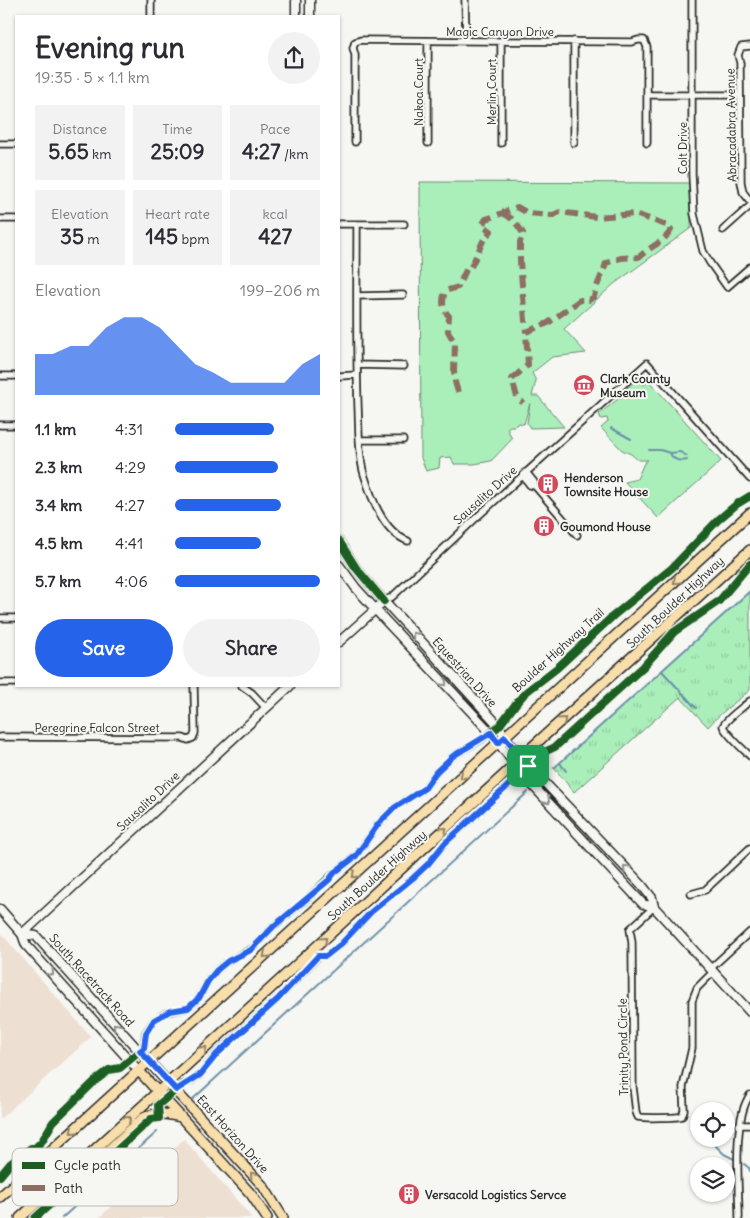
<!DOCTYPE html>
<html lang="en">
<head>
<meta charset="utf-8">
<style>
	body { margin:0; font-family:Delius,sans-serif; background:#f2f2f3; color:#2b2b33; height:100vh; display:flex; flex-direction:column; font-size:19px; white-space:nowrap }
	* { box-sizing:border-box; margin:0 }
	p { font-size:16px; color:#7c7c81 }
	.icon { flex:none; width:28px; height:28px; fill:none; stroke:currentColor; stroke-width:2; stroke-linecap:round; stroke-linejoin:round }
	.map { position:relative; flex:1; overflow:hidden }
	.details { position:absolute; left:15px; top:15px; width:325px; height:672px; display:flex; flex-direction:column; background:#fff; border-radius:0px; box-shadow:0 1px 4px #0004 }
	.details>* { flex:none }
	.controls { position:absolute; left:690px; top:1102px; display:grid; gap:10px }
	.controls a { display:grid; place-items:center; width:45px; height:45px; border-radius:50%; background:#fff; box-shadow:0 1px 4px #0004; font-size:25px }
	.pin { position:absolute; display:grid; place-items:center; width:42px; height:42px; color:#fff; margin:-21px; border-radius:10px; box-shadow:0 2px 8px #0006 }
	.round { display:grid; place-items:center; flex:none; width:52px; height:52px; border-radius:26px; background:#f2f2f3 }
	.overview { display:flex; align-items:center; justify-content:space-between; height:85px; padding:0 20px }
	h1 { font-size:28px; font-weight:700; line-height:38px }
	.stats { display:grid; grid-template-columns:repeat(3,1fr); gap:8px; height:85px; padding:5px 20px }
	.stats div { display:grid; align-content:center; border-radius:0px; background:#f2f2f3; text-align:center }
	.stats b { font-size:21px; font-weight:700 }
	.stats small { font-size:14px; font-weight:400 }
	.stats p { font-size:14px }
	.chart { height:140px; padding:10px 20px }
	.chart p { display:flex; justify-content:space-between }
	.chart svg { width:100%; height:90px; margin-top:5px; fill:#2563eb; opacity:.7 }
	.action { display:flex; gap:10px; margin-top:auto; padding:10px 20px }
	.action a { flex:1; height:58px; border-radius:30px; background:#2563eb; color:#fff; font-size:20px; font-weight:700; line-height:58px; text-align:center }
	.action a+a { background:#f2f2f3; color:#2b2b33 }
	ul { padding:0 20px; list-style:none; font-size:16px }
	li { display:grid; grid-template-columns:80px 60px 1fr; align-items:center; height:38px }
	li i { height:12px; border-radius:6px; background:#2563eb }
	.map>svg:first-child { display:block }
	.built { fill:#eedfd3 }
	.grass { fill:#aaefba; stroke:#6a8d72 }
	.park { fill:url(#park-tufts); stroke:#6a8d72 }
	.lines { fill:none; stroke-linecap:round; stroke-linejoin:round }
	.stream { stroke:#6c91a7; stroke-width:2 }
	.street-casing { stroke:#2b2b2b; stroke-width:9 }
	.secondary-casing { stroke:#2b2b2b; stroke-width:11 }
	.primary-casing { stroke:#2b2b2b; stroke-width:12 }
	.street { stroke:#f6f6f2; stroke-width:5.5 }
	.secondary { stroke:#f6f6f2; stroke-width:8 }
	.primary { stroke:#f8deab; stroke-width:9 }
	.quiet { stroke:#8d6e63; stroke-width:6; stroke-dasharray:12 6; stroke-linecap:butt }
	.cycleway-casing { stroke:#f6f6f2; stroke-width:11 }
	.cycleway { stroke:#1b5e20; stroke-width:8 }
	.oneway { stroke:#92846b }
	.oneway2 { stroke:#90908e }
	.route-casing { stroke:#fff; stroke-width:10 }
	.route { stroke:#2563eb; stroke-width:6 }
	.labels { text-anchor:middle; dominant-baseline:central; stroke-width:4; stroke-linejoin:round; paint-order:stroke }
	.street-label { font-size:12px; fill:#2b2b2b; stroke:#f6f6f2 }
	.poi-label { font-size:12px; font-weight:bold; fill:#2b2b2b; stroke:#f6f6f2; text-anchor:start }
	.key { fill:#f6f6f2; stroke:#b9b9b6; stroke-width:1 }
	.key-label { font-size:14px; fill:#2b2b2b }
</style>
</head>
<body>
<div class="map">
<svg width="750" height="1218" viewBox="0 0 750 1218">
	<defs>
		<pattern id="park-tufts" width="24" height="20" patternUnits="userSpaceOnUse" patternTransform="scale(1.25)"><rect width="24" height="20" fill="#aaefba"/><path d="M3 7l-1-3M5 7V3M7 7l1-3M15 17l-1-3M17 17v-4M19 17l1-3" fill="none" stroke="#92cda0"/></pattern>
	</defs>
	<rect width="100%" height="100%" fill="#f6f6f2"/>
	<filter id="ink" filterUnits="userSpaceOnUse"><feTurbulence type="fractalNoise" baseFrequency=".02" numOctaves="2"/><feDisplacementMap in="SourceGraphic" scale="10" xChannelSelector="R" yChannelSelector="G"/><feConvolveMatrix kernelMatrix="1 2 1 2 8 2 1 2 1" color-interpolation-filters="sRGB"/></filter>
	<g filter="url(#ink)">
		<path class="built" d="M0,932l91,105 -91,82z
			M184,1139l68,79h-153z"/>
		<path class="grass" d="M420,182l271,1v45l-77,56 -50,45 22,24 -34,4 -20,16 4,8 -4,15h6l26,31 -34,1 -3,-5 3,-20 -6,21 -5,-1 -5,3h-4l-3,2 5,11 -21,22 -17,3h-20l-3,-7 -11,1 -1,10 -13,3 -5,-13z
			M638,378l6,7 5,-4 72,80 -63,57 -33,-36 12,-3 7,-16 4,-3h-10l-7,-6 -9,-4 -21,-22 7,-6 -1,-4 -6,1 -2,-5 27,-21 -2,-2z"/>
		<path class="park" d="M750,591v99c-14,12 -29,22 -42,37l-28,-30 -106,95 -20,-24z"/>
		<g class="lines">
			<path class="stream" d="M611,428l20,11
				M649,450h11l10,3 10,-1 7,4
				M670,453c3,7 10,9 17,7
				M662,671l34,37
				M560,763l6,8
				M554,768l196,-177
				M193,1099l335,-307
				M714,1144l10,10 12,6
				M744,1164l5,4 1,3
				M62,1218l95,-86"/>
			<g class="street-casing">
				<path id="street" d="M465,0l1,41
					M692,0v174l2,40 9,37 7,12 17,24 23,-20
					M151,16v-16
					M428,41v102
					M501,41v102
					M574,41v102
					M750,46l-9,1 -3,8 2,8 1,119 2,10 7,9
					M647,95h93
					M355,142v-87l-2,-7 2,-6 6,-2 271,2 6,-2h6l3,7v96
					M0,144h16
					M0,219h16
					M339,224h65
					M357,224c0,60 -1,121 1,182 1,20 0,49 6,68 7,23 19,58 44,67
					M723,230l27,-24
					M357,296l46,-1
					M357,365l47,1
					M0,376h16
					M339,376l18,-1
					M0,425h16
					M360,440h43
					M526,472l8,10 1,4
					M523,476l7,9 5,1 42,49
					M384,601l8,-4 85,-80 170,-154 103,116
					M0,618h16
					M0,683h16
					M242,686l10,7 14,15
					M750,701c-8,7 -22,16 -27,25 3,8 20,23 27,30
					M0,737l183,1 5,2 5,-2 2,-5 -1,-47
					M691,894l14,-4 45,-42
					M654,907l-24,22 2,14 1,144 3,25 2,5c5,1 40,1 44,-1l2,-6 -1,-23 9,-39v-47l5,-13 17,-17
					M711,968l39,-36
					M739,1125h11
					M739,1218c0,-33 -7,-97 11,-123"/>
			</g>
			<g class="secondary-casing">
				<path id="secondary" d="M296,0v16
					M310,0v16
					M339,541l17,27 22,26 121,132 6,11 24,29 112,118 11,14 2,9 96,105
					M339,565l17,23 29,32 106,113 31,41 121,130 11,3
					M339,642l40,-36
					M0,909l22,25 4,11 113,126
					M22,934l268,-248
					M22,934l14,2 113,126"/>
			</g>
			<g class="primary-casing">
				<path id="primary" d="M149,1062l114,124 20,32
					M139,1071l112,123 16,24
					M82,1165l22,-11 39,-36c14,-7 24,-4 38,-1
					M0,1197l750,-684
					M20,1218l487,-446 14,-15 229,-207"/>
			</g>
			<use href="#street" class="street"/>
			<use href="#secondary" class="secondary"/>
			<use href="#primary" class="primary"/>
			<path class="quiet" d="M502,213c11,4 15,12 21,20l-3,9v19l6,71
				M458,392l-3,-10 -1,-11 1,-27 -7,-13 1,-15c-7,-7 -7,-15 -4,-25l13,-4 9,-19 4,-1 13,-28 7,-8 -9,-6 4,-6c11,-3 20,-8 31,-12l11,6 25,2 7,-3 36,5 39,-3 31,11 5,5c-5,11 -23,18 -32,27l-18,1 -15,5c-3,11 -10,22 -12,34l-5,3h-9l-32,23 -22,9 2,33 -16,14 5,18 6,6"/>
			<g class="cycleway-casing">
				<path id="cycleway" d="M339,541l17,27 28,33
					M0,1176l10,-12 21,-16h4l7,-7 11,-19 42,-41 14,-11 11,-2 24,-20 1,-15 9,-13 11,-7 23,-5 5,-4 6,-6 9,-17 9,-11 8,-7 29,-16 20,-21 32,-26 29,-28 21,-16 23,-33 15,-15 31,-20 11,-16 17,-16 28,-16 18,-14 19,-25 8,-9 31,-24 56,-52 59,-48 46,-48 19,-16 13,-8
					M35,1218l39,-35 16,-8 61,-56 8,-1 -1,-13 25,-21 7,-2 10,-7 17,-22 61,-54 41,-43h7l15,-12 30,-32 42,-34 15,-14 17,-21 65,-59 7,-3 21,-26 17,-8 88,-80 31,-35 45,-31 31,-37"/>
			</g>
			<use href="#cycleway" class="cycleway"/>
		</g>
		<defs><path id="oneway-chevron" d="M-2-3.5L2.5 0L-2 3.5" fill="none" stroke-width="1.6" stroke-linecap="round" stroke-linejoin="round" transform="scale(1.25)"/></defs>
		<g class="oneway">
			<use href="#oneway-chevron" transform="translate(676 581) rotate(137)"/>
			<use href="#oneway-chevron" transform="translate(563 720) rotate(-42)"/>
			<use href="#oneway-chevron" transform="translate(463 776) rotate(137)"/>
			<use href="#oneway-chevron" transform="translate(444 830) rotate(-42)"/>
			<use href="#oneway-chevron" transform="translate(355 875) rotate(137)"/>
			<use href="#oneway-chevron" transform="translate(324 940) rotate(-42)"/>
			<use href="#oneway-chevron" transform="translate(266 955) rotate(138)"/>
			<use href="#oneway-chevron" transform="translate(204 1049) rotate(-42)"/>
			<use href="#oneway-chevron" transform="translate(128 1119) rotate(-42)"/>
			<use href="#oneway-chevron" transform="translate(73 1131) rotate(138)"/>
			<use href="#oneway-chevron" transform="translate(253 1175) rotate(-132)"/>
		</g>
		<g class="oneway2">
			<use href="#oneway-chevron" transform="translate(415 635) rotate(-132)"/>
			<use href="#oneway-chevron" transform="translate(444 683) rotate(46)"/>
			<use href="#oneway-chevron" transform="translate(547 801) rotate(47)"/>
			<use href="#oneway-chevron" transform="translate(626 868) rotate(-133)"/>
			<use href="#oneway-chevron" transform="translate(51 973) rotate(48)"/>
			<use href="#oneway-chevron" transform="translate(116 1026) rotate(-132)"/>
		</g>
	</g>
	<g class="lines" filter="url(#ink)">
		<g class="route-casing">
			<path id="route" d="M491,733l7,10 7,-6 23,29 -11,14 -7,4 -65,59 -17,21 -15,14 -42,34 -30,32 -15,12h-8l-40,43 -61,55 -17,21 -24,15 -36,-39 4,-3 2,-15 8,-13 16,-9 18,-3 11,-10 9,-17 9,-11 11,-9 23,-11 23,-24 55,-46 6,-8 21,-16 23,-33 15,-15 31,-20 11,-16 17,-16z"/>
		</g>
		<use href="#route" class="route"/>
	</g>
	<defs>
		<g id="museum-disc" transform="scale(1.125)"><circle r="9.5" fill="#d1495b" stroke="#f6f6f2"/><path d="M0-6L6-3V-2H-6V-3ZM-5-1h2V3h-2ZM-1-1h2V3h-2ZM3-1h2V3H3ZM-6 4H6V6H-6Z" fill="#fff"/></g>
		<g id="building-disc" transform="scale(1.125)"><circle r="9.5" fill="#d1495b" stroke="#f6f6f2"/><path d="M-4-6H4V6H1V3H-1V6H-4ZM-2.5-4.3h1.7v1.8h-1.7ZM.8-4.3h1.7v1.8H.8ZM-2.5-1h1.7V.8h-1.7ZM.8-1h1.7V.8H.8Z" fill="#fff"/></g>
	</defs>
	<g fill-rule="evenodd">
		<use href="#museum-disc" x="584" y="385"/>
		<use href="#building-disc" x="548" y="484"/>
		<use href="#building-disc" x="544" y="526"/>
		<use href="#building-disc" x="409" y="1194"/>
	</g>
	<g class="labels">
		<g class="street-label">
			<text x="500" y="31">Magic Canyon Drive</text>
			<text transform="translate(418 92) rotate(-90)">Nakoa Court</text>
			<text transform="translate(491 92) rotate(-90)">Merlin Court</text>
			<text transform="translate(731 125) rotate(-91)">Abracadabra Avenue</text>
			<text transform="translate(682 148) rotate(-90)">Colt Drive</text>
			<text transform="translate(485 495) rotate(-42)">Sausalito Drive</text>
			<text transform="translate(675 602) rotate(-43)">South Boulder Highway</text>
			<text transform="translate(558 650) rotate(-42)">Boulder Highway Trail</text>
			<text transform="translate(465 672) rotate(48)">Equestrian Drive</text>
			<text x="97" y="727">Peregrine Falcon Street</text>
			<text transform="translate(148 801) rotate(-43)">Sausalito Drive</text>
			<text transform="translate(377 875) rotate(-42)">South Boulder Highway</text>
			<text transform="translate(92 980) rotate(48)">South Racetrack Road</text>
			<text transform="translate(623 1047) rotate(-91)">Trinity Pond Circle</text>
			<text transform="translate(233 1134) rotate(48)">East Horizon Drive</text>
		</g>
		<g class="poi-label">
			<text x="600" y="378">Clark County<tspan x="600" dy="14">Museum</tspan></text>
			<text x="564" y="477">Henderson<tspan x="564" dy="14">Townsite House</tspan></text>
			<text x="560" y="526">Goumond House</text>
			<text x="425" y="1194">Versacold Logistics Servce</text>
		</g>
	</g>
	<rect x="12" y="1148" width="166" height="58" rx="8" class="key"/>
	<rect x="22" y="1162" width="23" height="7" fill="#1b5e20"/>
	<rect x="22" y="1185" width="23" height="6" fill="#8d6e63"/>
	<g class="key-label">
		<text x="54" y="1170">Cycle path</text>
		<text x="54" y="1193">Path</text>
	</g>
</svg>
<div class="controls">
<a><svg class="icon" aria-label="locate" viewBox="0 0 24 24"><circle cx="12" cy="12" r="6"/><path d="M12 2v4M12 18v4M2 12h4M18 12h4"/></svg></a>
<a><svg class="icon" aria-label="layers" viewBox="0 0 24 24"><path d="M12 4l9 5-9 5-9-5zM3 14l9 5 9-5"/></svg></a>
</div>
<div class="pin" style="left:528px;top:766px;background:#1e9e55"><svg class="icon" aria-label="arrive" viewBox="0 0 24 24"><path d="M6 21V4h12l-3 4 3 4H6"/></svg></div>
<section class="details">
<div class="overview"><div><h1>Evening run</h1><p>19:35 · 5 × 1.1 km</p></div><a class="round"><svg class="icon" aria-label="share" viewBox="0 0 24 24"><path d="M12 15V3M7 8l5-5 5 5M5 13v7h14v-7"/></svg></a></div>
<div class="stats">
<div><p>Distance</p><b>5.65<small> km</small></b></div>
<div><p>Time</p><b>25:09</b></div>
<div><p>Pace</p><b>4:27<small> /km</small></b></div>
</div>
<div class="stats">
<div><p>Elevation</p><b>35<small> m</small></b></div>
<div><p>Heart rate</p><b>145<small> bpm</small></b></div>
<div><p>kcal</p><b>427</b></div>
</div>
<div class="chart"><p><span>Elevation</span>199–206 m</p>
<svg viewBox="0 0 160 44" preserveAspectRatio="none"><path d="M0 44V24L10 24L20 20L30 20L40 11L50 6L60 6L70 11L80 20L90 29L100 33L110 38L120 38L130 38L140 38L150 29L160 24V44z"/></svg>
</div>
<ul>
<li><b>1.1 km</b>4:31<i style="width:68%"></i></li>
<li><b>2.3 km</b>4:29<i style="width:71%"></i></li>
<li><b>3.4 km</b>4:27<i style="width:73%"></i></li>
<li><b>4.5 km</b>4:41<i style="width:59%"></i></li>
<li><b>5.7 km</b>4:06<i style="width:100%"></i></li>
</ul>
<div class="action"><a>Save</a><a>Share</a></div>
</section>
</div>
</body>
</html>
